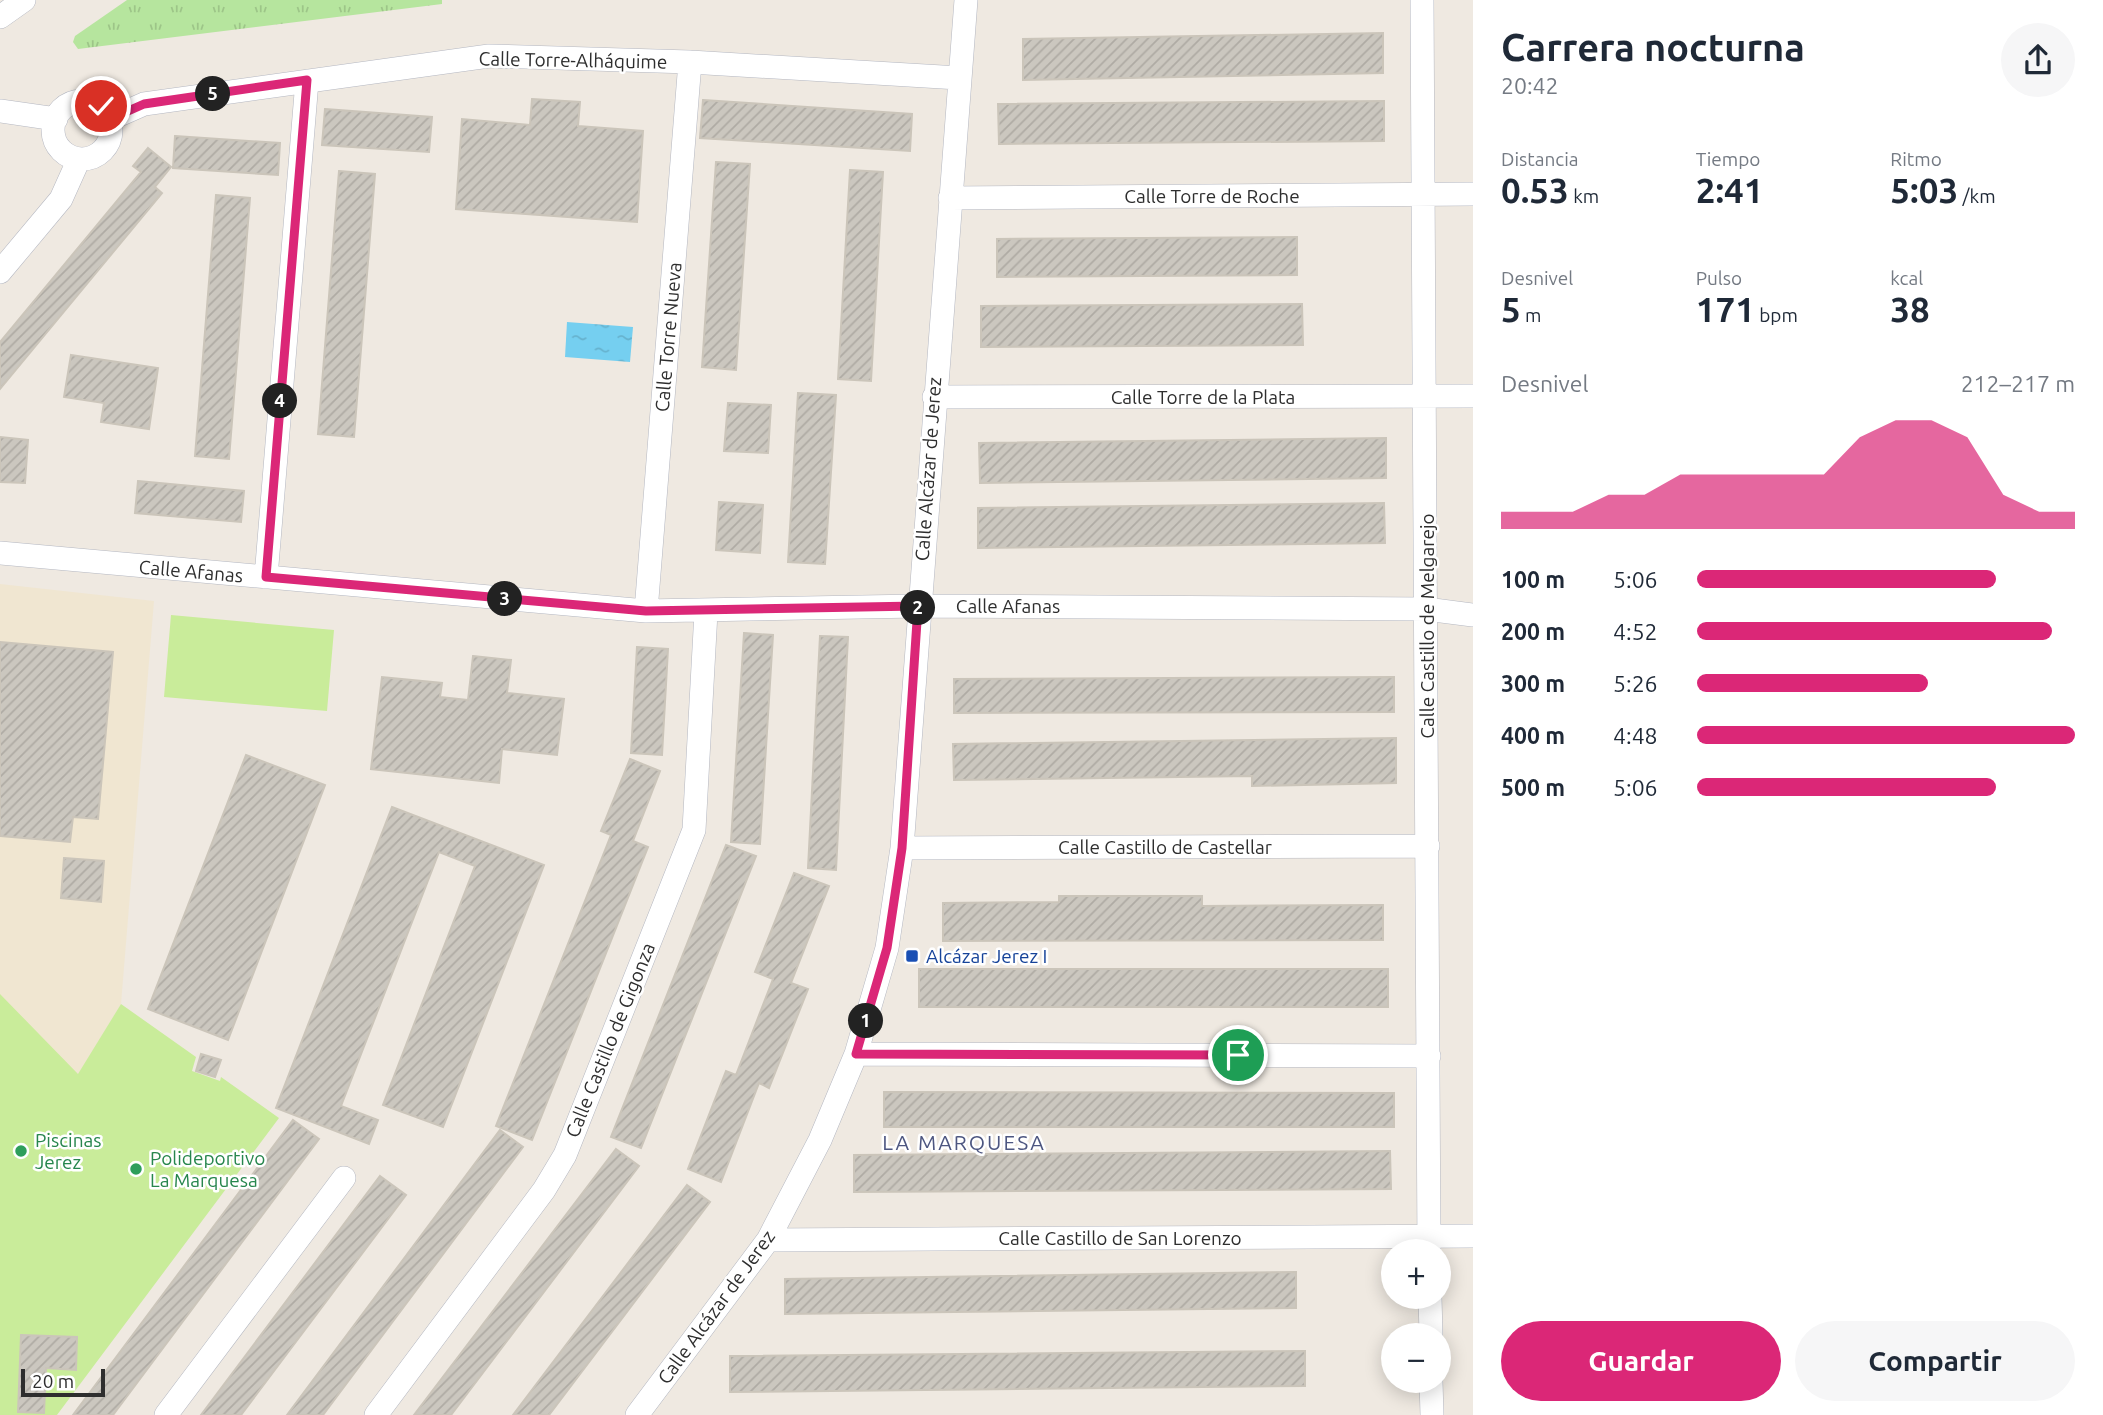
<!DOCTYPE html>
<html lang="es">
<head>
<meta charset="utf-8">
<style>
	body { margin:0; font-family:Ubuntu,sans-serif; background:#f6f6f7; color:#1f2937; height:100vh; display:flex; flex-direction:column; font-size:26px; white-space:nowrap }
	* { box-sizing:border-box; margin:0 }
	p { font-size:23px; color:#747a83 }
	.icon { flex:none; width:38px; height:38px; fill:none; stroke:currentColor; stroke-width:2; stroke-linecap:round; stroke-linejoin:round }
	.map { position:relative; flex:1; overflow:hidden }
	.drawer { display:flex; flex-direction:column; background:#fff; width:630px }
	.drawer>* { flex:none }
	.buttons { position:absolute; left:1381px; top:1239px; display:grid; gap:14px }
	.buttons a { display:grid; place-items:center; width:70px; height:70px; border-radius:50%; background:#fff; box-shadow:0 4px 18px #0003; font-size:35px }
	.scale { position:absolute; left:21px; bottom:18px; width:84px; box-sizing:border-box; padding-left:7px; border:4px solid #2e2e2e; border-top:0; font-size:19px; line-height:24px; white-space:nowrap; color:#2e2e2e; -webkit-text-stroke:5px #fff; paint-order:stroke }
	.pin { position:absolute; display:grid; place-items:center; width:60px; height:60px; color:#fff; margin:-30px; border:4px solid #fff; border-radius:50%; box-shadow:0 2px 7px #0007 }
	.km { position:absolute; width:35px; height:35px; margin:-18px; border-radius:50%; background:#222; color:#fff; font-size:19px; line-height:35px; text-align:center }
	.round { display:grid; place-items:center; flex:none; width:74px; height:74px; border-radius:37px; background:#f6f6f7 }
	.headline { display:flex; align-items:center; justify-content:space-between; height:119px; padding:0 28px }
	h1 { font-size:38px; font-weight:600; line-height:52px }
	.stats { display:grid; grid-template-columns:repeat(3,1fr); gap:10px; height:119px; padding:7px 28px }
	.stats div { display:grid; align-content:center }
	.stats b { font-size:35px; font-weight:600 }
	.stats small { font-size:19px; font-weight:400 }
	.stats p { font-size:19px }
	.chart { height:196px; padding:14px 28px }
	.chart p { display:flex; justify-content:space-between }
	.chart svg { width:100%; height:126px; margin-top:7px; fill:#db2777; opacity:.7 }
	.cta { display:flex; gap:14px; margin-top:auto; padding:14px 28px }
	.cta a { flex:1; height:80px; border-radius:42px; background:#db2777; color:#fff; font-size:28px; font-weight:600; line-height:80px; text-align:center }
	.cta a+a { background:#f6f6f7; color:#1f2937 }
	ul { padding:0 28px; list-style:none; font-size:23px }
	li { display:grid; grid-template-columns:112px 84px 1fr; align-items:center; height:52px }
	li i { height:18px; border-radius:9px; background:#db2777 }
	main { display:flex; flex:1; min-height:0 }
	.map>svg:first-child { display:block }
	.education { fill:#f0e6d1 }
	.grass { fill:url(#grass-tufts) }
	.pitch { fill:#c9ec9a }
	.water { fill:url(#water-ripples) }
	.building { fill:url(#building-hatch); stroke:#cbc5ba; stroke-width:2 }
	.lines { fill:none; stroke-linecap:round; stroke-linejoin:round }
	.minor-casing { stroke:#b4b7c1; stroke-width:24 }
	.minor { stroke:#fff; stroke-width:23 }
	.route-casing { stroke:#fff; stroke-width:14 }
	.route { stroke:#db2777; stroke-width:9 }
	.transit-dot { fill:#1a4fb4; stroke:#fff; stroke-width:2.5 }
	.leisure-dot { fill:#2e9e5b; stroke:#fff; stroke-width:2.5 }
	.labels { text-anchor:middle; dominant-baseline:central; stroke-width:5; stroke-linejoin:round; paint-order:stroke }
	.street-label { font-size:19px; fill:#2e2e2e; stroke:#fff }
	.transit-label { font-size:19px; fill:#164399; stroke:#fff; text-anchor:start }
	.leisure-label { font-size:19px; fill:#27864d; stroke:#fff; text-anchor:start }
	.neighbourhood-label { font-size:21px; letter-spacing:2px; fill:#4d5680; stroke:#fff }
</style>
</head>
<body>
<main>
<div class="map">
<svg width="1473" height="1415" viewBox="0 0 1473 1415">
	<defs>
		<pattern id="grass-tufts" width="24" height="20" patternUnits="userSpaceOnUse" patternTransform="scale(1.75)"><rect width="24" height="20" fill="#b6e59e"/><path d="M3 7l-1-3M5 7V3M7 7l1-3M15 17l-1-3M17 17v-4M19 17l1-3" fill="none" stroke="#9dc588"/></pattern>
		<pattern id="water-ripples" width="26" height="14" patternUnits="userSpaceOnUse" patternTransform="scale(1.75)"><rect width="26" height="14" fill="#75cff0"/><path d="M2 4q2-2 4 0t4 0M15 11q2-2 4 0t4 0" fill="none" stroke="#66b2ce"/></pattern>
		<pattern id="building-hatch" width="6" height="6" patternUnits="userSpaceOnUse" patternTransform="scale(1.75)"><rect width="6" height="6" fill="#cbc7bf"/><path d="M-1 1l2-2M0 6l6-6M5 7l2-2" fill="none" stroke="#afaba4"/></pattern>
	</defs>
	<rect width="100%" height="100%" fill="#efe9e1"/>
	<path class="education" d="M0,584l154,17 -33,403 -43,71 -78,-80z"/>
	<path class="grass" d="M127,0h315v4l-364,45 -5,-7 2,-6z"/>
	<path class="pitch" d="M171,615l163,15 -7,81 -163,-14z
		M0,994l78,80 43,-70 75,53 -4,14 28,10 1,-4 58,41 -222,297h-57z"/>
	<path class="water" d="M567,322l66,5 -3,35 -65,-5z"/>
	<path class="building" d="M1383,33v40l-360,7v-41z
		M532,99l48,3 -2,24 65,5 -6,91 -181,-13 6,-90 68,6z
		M703,100l209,14 -2,37 -210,-13z
		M1384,101v40l-385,3 -1,-40z
		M325,109l107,8 -3,35 -107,-7z
		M175,136l105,7 -2,32 -105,-7z
		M148,148l23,19 -16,20 7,6 -162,196v-47l141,-170 -8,-6z
		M716,162l34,2 -14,206 -34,-3z
		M850,170l33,2 -12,209 -33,-2z
		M339,171l36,3 -21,263 -36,-3z
		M216,195l34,3 -21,261 -34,-3z
		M1297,237v38l-300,2v-38z
		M1302,304l1,41 -322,2v-41z
		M71,355l87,13 -9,61 -48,-7 3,-19 -40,-6z
		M798,393l38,2 -11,169 -37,-2z
		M728,403l43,2 -3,48 -44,-2z
		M0,437l28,3 -3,43 -25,-1z
		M1386,438v40l-406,5 -1,-40z
		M138,481l106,10 -3,31 -106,-9z
		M719,502l44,3 -3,48 -44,-3z
		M1384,503l1,40 -407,5v-40z
		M744,633l29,2 -13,209 -29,-2z
		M820,636l28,1 -12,233 -28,-2z
		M0,642l113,10 -15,167 -25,-2 -3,25 -70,-6z
		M637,647l31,2 -6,106 -31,-2z
		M473,656l38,4 -4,33 57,6 -7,56 -55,-6 -3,34 -128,-14 11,-92 60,6 -2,14 28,3z
		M1394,677v35l-440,1v-34z
		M1396,738v45l-144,3v-10l-298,4 -1,-36z
		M246,755l79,30 -97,255 -80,-31z
		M630,759l30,12 -27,70 15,6 -116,293 -36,-14 115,-291 -10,-4z
		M392,807l152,58 -101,262 -60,-22 92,-239 -36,-14 -98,254 37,14 -9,24 -93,-36z
		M726,845l30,11 -115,292 -30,-11z
		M64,858l40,3 -3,41 -40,-4z
		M794,873l35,13 -38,97 17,6 -39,99 -10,-5 -38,99 -33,-13 38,-98 10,4 37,-96 -18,-7z
		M1059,896h143v10l181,-1v35l-440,1v-38l116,-1z
		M919,969h469v38h-469z
		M201,1054l20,6 -6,17 -19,-6z
		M884,1092l510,1v34h-510z
		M293,1120l26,19 -206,276h-40z
		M500,1130l23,17 -200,268h-36z
		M616,1149l23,17 -188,249h-37z
		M1390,1151l1,38 -537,3v-37z
		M380,1176l26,19 -165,220h-40z
		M687,1185l23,17 -161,213h-36z
		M1296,1272v36l-511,6v-35z
		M21,1335l56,2 -1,33 -30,-2 -2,45 -26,-1z
		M1305,1351v35l-575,6v-36z"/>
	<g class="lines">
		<g class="minor-casing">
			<path id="minor" d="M1422,0l7,1251
				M0,17l24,-17
				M53 130a29 29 0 1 1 58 0a29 29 0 1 1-58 0Z
				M0,111l56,8
				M110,119l34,-15 345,-48 201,6 269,16
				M950,198l523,-4
				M0,272l61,-73 18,-40
				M934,397l539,-1
				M0,553l646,58 272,-5 508,3 47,6
				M266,577l41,-496
				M646,611l44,-549
				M902,848l526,-2
				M856,1054l573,2
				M768,1240l705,-4
				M1430,1297l1,38
				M1431,1381l1,34
				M166,1415l178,-237
				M376,1415l168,-225 21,-35 129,-325 12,-218
				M637,1415l131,-175 52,-100 36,-86 31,-106 15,-100 64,-848"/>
		</g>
		<use href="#minor" class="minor"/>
	</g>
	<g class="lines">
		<g class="route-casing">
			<path id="route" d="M101,106l9,13 34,-15 163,-24 -41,497 380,34 272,-5 -16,242 -15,100 -31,106 382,1"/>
		</g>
		<use href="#route" class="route"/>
	</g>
	<rect class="transit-dot" x="905" y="949" width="14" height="14" rx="3.5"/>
	<g class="leisure-dot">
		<circle cx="21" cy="1151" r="7"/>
		<circle cx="136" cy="1169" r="7"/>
	</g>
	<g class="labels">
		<g class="street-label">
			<text transform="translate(573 60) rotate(1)">Calle Torre-Alháquime</text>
			<text x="1212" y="196">Calle Torre de Roche</text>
			<text transform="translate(668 337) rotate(-85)">Calle Torre Nueva</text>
			<text x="1203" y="397">Calle Torre de la Plata</text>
			<text transform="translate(928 469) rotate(-86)">Calle Alcázar de Jerez</text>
			<text transform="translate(191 571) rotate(5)">Calle Afanas</text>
			<text x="1008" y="606">Calle Afanas</text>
			<text transform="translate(1427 626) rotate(-90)">Calle Castillo de Melgarejo</text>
			<text x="1165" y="847">Calle Castillo de Castellar</text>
			<text transform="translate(610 1040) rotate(-68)">Calle Castillo de Gigonza</text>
			<text x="1120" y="1238">Calle Castillo de San Lorenzo</text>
			<text transform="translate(716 1307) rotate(-54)">Calle Alcázar de Jerez</text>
		</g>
		<g class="transit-label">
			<text x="926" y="956">Alcázar Jerez I</text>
		</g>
		<g class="leisure-label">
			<text x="35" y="1140">Piscinas<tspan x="35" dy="22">Jerez</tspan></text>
			<text x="150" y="1158">Polideportivo<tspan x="150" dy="22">La Marquesa</tspan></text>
		</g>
		<g class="neighbourhood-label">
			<text x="964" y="1142">LA MARQUESA</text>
		</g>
	</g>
</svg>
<div class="buttons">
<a>+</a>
<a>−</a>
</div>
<div class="scale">20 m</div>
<div class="pin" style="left:1238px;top:1055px;background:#1e9e55"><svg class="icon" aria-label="arrive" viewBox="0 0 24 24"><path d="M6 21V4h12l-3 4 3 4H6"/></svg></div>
<div class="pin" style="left:101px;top:106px;background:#d93025"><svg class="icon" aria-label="check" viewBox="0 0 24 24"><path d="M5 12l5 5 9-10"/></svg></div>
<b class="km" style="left:866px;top:1021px">1</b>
<b class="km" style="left:918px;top:608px">2</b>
<b class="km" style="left:505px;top:599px">3</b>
<b class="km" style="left:280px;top:401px">4</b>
<b class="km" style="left:213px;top:94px">5</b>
</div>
<section class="drawer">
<div class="headline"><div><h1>Carrera nocturna</h1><p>20:42</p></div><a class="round"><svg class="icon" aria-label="share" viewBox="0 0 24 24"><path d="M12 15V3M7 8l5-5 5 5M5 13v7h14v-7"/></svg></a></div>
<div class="stats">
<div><p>Distancia</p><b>0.53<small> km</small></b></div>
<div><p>Tiempo</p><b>2:41</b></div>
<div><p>Ritmo</p><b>5:03<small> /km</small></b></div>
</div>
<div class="stats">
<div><p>Desnivel</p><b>5<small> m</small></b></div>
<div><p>Pulso</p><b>171<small> bpm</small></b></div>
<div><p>kcal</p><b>38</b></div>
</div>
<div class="chart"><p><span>Desnivel</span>212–217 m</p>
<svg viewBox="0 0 160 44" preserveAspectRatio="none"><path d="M0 44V38L10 38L20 38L30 32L40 32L50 25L60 25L70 25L80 25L90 25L100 12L110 6L120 6L130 12L140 32L150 38L160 38V44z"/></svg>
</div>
<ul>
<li><b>100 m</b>5:06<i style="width:79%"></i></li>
<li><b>200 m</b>4:52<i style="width:94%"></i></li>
<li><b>300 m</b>5:26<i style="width:61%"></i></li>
<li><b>400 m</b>4:48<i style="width:100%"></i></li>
<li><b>500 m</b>5:06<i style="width:79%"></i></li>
</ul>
<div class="cta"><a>Guardar</a><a>Compartir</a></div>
</section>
</main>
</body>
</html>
